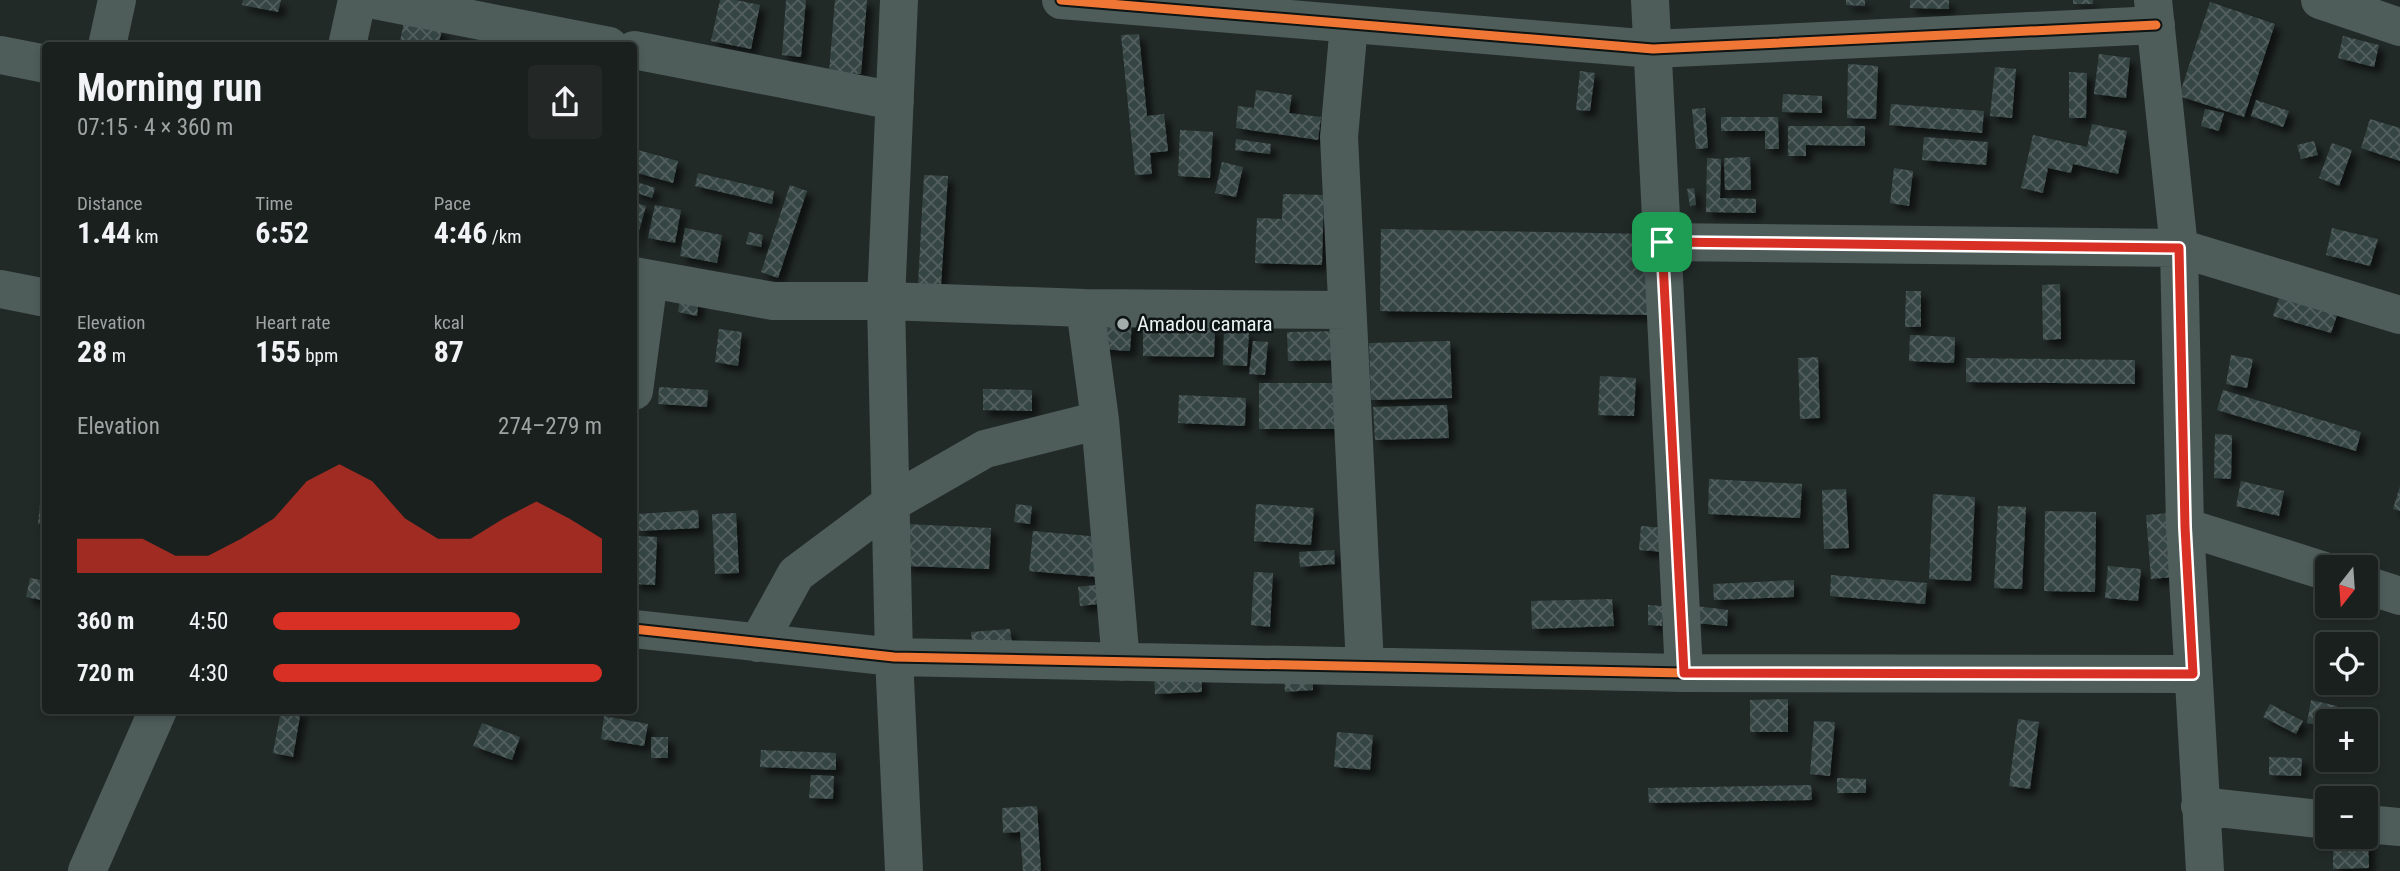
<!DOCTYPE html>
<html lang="en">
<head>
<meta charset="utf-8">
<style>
	body { margin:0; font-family:"Roboto Condensed",sans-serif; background:#232827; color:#f1f3f6; height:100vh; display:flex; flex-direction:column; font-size:26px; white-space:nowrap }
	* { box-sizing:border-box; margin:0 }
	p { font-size:23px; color:#9fa3a4 }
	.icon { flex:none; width:38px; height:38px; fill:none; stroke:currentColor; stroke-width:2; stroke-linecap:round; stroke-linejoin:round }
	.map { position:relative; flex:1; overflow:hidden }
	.sheet { position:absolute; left:42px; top:42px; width:595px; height:672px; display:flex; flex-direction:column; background:#1a201e; border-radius:7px; box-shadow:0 4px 10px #0003,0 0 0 2px #383e3c }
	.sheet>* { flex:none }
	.needle { width:46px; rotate:197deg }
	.tools { position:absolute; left:2315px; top:555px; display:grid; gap:14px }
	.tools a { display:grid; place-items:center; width:63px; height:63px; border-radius:7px; background:#1a201e; box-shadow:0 4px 10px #0003,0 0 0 2px #383e3c; font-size:35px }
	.pin { position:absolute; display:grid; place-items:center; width:60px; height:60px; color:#fff; margin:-30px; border-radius:14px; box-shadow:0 4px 10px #0006 }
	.round { display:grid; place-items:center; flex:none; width:74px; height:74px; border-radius:7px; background:#232827 }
	.headline { display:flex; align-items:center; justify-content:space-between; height:119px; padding:0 35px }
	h1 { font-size:38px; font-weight:700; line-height:52px }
	.figures { display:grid; grid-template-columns:repeat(3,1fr); gap:10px; height:119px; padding:7px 35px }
	.figures div { display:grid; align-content:center }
	.figures b { font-size:30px; font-weight:700 }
	.figures small { font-size:19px; font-weight:400 }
	.figures p { font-size:19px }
	.chart { height:196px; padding:14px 35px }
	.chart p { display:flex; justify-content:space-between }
	.chart svg { width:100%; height:126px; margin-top:7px; fill:#d93025; opacity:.7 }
	ul { padding:0 35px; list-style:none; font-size:23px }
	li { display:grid; grid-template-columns:112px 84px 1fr; align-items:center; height:52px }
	li i { height:18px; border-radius:9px; background:#d93025 }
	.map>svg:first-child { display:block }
	.building { fill:url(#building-cross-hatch); filter:url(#shadow) }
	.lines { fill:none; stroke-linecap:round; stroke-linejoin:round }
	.street { stroke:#4e5c5a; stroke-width:38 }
	.cycleway-casing { stroke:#0d1413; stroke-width:13 }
	.cycleway { stroke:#f07635; stroke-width:9 }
	.route-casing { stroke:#fff; stroke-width:14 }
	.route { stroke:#d93025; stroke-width:9 }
	.poi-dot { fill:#a4adab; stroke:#0d1413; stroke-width:2.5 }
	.labels { text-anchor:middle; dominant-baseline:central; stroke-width:5; stroke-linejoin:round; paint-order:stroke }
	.poi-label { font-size:21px; fill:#eaf3f2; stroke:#0d1413; text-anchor:start }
</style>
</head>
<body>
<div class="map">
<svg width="2400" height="871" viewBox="0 0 2400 871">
	<defs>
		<pattern id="building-cross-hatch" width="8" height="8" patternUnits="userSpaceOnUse" patternTransform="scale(1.75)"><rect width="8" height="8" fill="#364543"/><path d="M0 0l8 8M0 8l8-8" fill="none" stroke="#53605f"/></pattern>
		<filter id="shadow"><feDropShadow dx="6" dy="6" stdDeviation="3.5" flood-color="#0009"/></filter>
	</defs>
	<rect width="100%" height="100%" fill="#222a28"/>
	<path class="building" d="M243,0h38l-3,12 -36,-7z
		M720,0h16l24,5 -9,44 -40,-8z
		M786,0h20l-5,57 -19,-2z
		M835,0h32l-6,74 -32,-2z
		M1846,0h19v6l-19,-1z
		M1910,0h39v9l-39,-1z
		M2073,0h20v4h-20z
		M2210,2l65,22 -31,93 -65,-21z
		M404,22l38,8 -4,16h-20l-18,-5z
		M1139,34l8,82 17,-2 4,37 -18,2 2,21 -17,1 -14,-140z
		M2343,36l36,9 -5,22 -36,-9z
		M2099,54l31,4 -4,40 -32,-4z
		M1848,64l30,2 -2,53 -29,-1z
		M1995,67l21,2 -4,49 -22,-2z
		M1580,71l15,2 -5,38 -14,-1z
		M2069,72l18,1 -1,45h-17z
		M1256,90l36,5 -3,18 32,4 -3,23 -82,-12 2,-22 16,2z
		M1783,94l39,2v17l-40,-1z
		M2256,100l33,11 -6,16 -32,-11z
		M1891,104l93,7 -2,22 -93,-8z
		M1705,108l3,40 -12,1 -4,-40z
		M2205,109l19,4 -5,18 -18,-5z
		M1721,117h57l1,32h-14v-18h-44z
		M2370,119l30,9v33l-39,-13z
		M2092,124l35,7 -9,43 -45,-10 -2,9 -23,-5 -5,25 -22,-5 12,-53 54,12z
		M1788,126h77v20l-59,-1v11h-18z
		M1180,130l33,2 -3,46 -32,-2z
		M1924,137l64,5 -2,23 -64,-5z
		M1236,139l35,5 -1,10 -35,-4z
		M2314,141l4,14 -17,4 -4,-14z
		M2332,143l20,7 -13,36 -20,-8z
		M634,149l44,12 -5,22 -39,-11z
		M1750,157l1,33h-26l-1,-32z
		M1707,158l14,1 -1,39 36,1v14l-50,-1z
		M1222,162l21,5 -7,30 -21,-4z
		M1894,168l19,3 -4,35 -19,-3z
		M698,173l76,18 -2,13 -77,-18z
		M924,175l24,1 -7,110 -23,-1z
		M634,181l21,7 -3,10 -18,-6z
		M790,185l17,6 -29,87 -17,-6z
		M1694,188l2,17 -6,1 -3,-17z
		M1283,194l41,1 -2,70 -67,-2 2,-45 25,1z
		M634,202l12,4 -12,42z
		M655,205l26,5 -6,33 -27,-5z
		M685,228l37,7 -5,28 -37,-7z
		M2332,228l46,11 -8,27 -44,-11z
		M1381,229l269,5 -1,81 -269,-4z
		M749,232l14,3 -2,12 -15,-3z
		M2060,284l1,55 -18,1 -1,-55z
		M2283,286l58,18 -10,29 -58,-17z
		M1906,291h15v36h-16z
		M681,293l18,3 -2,20 -19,-4z
		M1099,320l33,2 -2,29 -32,-2z
		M1143,326l72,2 -1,29 -71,-1z
		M719,329l23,3 -4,34 -23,-4z
		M1344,331l1,29 -57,1 -1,-29z
		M1224,332h25l-2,34 -24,-1z
		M1910,335l45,2 -1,26 -45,-2z
		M1253,341l15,1 -3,33 -16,-1z
		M1450,341l2,57 -81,2 -2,-57z
		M2231,355l22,4 -6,29 -21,-4z
		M1818,357l2,61 -20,1 -2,-61z
		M1966,358l169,2v24l-169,-2z
		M1600,376l36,2 -2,38 -36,-1z
		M1259,383h82l1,46h-83z
		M659,387l49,3 -1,17 -49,-3z
		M983,389l49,1v21l-49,-1z
		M2223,390l138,42 -5,19 -139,-41z
		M1179,395l67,3 -1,28 -67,-3z
		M1447,405l2,33 -74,2 -2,-33z
		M2215,434l17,1 -1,44 -17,-1z
		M1709,479l93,5 -2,34 -92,-4z
		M2241,481l43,10 -5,25 -43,-10z
		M2400,486v25l-7,-2z
		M1846,489l3,59 -25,1 -2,-59z
		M1933,494l42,3 -4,84 -42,-2z
		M40,504h6v20h-8z
		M1016,504l16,2 -2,18 -16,-2z
		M1256,504l58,4 -3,37 -57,-4z
		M1998,506l28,1 -4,82 -28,-1z
		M698,510l1,18 -60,3 -1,-17z
		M2045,511l51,1 -1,80 -51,-1z
		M736,513l3,60 -24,1 -3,-60z
		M2170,513l5,64 -24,2 -5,-64z
		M907,524l84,4 -2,41 -84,-3z
		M1641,526l24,2 -2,24 -24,-2z
		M1033,531l68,6 -4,40 -68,-6z
		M634,536l23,1 -2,48 -21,-1z
		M1334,550l1,14 -35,3 -1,-15z
		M2108,566l33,3 -3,32 -33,-3z
		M1254,572l19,1 -3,54 -19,-2z
		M1831,575l96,8 -2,21 -95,-8z
		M30,578l16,3v20l-20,-4z
		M1794,580v17l-80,3 -1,-16z
		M1096,585l3,19 -19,2 -2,-19z
		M1612,599l2,27 -82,3 -1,-28z
		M1648,605l14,1v20l-14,-1z
		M1696,606l32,4 -1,16 -32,-3z
		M1010,629l2,15 -39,3 -2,-15z
		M1201,674l1,18 -47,2 -1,-18z
		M1284,676h29v14l-28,2z
		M1788,699v33h-38v-32z
		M2311,700l26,6 -3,15h-6v6l-21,-4z
		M2270,704l33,17 -7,13 -33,-17z
		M281,710h20l-8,47 -20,-4z
		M604,716l44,8 -4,22 -43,-7z
		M2018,719l21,3 -9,67 -21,-3z
		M1814,721l21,1 -5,54 -20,-2z
		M482,723l38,14 -8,23 -39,-14z
		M1337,732l36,3 -3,35 -36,-3z
		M651,737h17v21h-17z
		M761,750l75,3v17l-76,-3z
		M2269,757l33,1 -1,18 -32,-1z
		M811,775l23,1 -1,23 -24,-1z
		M1837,778l29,1v14h-29z
		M1811,785l1,15 -163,3 -1,-15z
		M1037,806l4,65h-18l-3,-39 -17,1 -1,-25z
		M2333,838h35l1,30 -36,1z"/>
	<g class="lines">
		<path class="street" d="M375,0l234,46
			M899,0l-13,301 8,356 10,214
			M1061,0l592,49 503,-24
			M1650,0l34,673
			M2153,0l26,248 6,279 20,344
			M2320,0l80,27
			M1349,24l-10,113 26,529
			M107,46l10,-46
			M347,46l10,-46
			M634,50l261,51
			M0,55l46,9
			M1662,242l517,6 221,67
			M634,276l139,25h113l199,7 262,2
			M0,289l46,9
			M1085,308l15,112 21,242
			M634,391l15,-112
			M2185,527l143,45
			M2366,585l34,11
			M634,629l260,28 790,16 509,1
			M758,643l38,-69 95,-71 94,-54 115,-29
			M2200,806l128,14
			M2366,824l34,3
			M87,871l71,-161"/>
		<g class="cycleway-casing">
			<path id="cycleway" d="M1061,0l592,49 503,-24
				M634,629l260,28 790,16 509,1"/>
		</g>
		<use href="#cycleway" class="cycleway"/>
	</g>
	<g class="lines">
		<g class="route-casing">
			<path id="route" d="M1662,242l517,6 6,279 8,147 -509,-1z"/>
		</g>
		<use href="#route" class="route"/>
	</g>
	<circle class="poi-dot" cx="1123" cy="324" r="7"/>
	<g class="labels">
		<g class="poi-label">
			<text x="1137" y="324">Amadou camara</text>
		</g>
	</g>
</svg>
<div class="tools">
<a><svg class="needle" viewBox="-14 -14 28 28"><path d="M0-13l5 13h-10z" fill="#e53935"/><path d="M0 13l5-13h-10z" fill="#9fa3a4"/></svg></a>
<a><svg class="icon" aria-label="locate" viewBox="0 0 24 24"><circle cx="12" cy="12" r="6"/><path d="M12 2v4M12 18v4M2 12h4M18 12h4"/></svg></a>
<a>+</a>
<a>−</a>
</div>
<div class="pin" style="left:1662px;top:242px;background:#1e9e55"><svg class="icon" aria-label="arrive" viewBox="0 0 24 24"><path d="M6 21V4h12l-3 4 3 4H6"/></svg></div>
<section class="sheet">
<div class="headline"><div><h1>Morning run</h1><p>07:15 · 4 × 360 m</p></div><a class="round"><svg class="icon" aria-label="share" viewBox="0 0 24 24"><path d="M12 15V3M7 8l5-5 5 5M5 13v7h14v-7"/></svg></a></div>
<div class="figures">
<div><p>Distance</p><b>1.44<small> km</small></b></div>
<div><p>Time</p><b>6:52</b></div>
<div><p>Pace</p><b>4:46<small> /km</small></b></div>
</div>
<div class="figures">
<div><p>Elevation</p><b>28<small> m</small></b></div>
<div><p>Heart rate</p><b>155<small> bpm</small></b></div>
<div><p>kcal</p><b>87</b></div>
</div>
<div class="chart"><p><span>Elevation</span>274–279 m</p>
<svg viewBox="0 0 160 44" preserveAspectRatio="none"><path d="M0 44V32L10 32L20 32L30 38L40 38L50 32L60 25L70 12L80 6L90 12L100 25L110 32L120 32L130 25L140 19L150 25L160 32V44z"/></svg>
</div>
<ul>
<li><b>360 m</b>4:50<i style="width:75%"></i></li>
<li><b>720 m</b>4:30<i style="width:100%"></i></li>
</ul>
</section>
</div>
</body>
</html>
